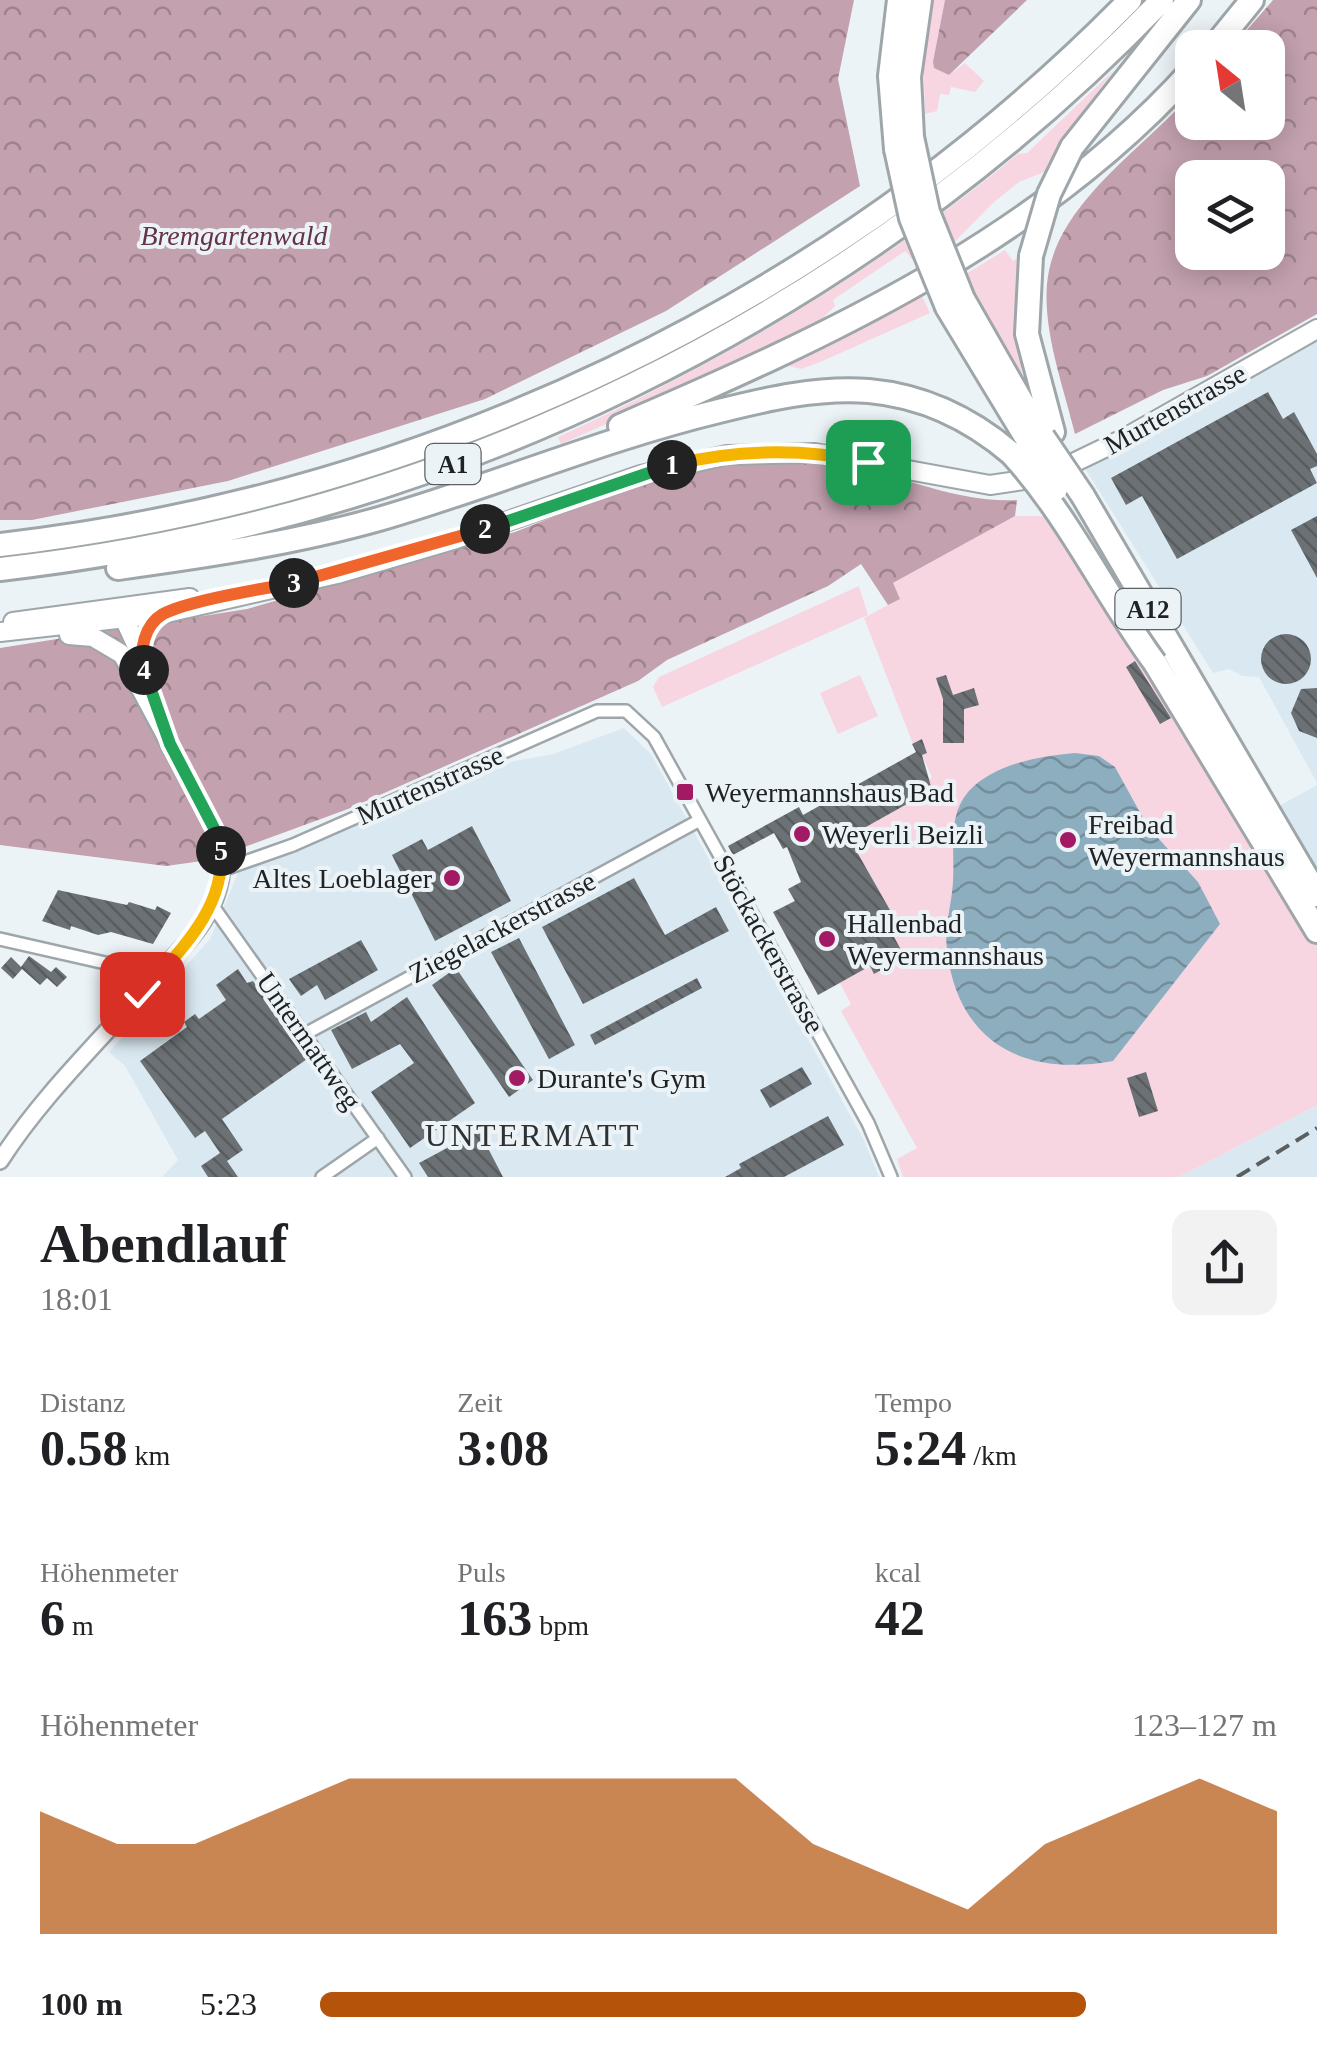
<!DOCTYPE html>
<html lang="de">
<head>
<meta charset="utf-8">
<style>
	body { margin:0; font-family:"Times New Roman",serif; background:#f2f2f2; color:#202124; height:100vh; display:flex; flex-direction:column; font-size:38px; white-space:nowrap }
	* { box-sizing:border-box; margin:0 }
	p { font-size:32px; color:#757577 }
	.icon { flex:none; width:55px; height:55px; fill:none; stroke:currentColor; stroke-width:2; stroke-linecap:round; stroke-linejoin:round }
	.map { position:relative; height:1177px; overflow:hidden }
	.details { display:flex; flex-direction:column; background:#fff; flex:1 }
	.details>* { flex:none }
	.needle { width:65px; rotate:330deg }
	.buttons { position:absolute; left:1175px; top:30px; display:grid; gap:20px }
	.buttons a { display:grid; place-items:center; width:110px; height:110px; border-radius:20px; background:#fff; box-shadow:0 5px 25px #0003; font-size:50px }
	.pin { position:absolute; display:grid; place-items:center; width:85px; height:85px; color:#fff; margin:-42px; border-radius:20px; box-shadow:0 5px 15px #0006 }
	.km { position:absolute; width:50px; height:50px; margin:-25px; border-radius:50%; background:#222; color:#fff; font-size:28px; line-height:50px; text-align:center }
	.round { display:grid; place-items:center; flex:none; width:105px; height:105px; border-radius:20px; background:#f2f2f2 }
	.headline { display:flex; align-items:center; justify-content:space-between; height:170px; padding:0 40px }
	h1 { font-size:55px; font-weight:700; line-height:75px }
	.metrics { display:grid; grid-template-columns:repeat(3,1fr); gap:15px; height:170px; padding:10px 40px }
	.metrics div { display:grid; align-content:center }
	.metrics b { font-size:50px; font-weight:700 }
	.metrics small { font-size:28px; font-weight:400 }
	.metrics p { font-size:28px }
	.chart { height:280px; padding:20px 40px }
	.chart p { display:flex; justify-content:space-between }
	.chart svg { width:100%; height:180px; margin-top:10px; fill:#b45309; opacity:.7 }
	ul { padding:0 40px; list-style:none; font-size:32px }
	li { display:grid; grid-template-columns:160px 120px 1fr; align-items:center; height:75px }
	li i { height:25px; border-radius:12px; background:#b45309 }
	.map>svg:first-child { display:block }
	.built { fill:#dae9f1 }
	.grass { fill:#f7d6e2 }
	.forest { fill:url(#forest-crowns); fill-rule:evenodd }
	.water { fill:url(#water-waves) }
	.building { fill:url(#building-back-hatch) }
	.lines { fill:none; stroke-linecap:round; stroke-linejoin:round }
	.minor-casing { stroke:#9fa6aa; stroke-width:16 }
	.tertiary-casing { stroke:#9fa6aa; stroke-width:20 }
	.primary-casing { stroke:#9fa6aa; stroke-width:22 }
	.motorway-casing { stroke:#9fa6aa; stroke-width:28 }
	.minor { stroke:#fff; stroke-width:11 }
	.tertiary { stroke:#fff; stroke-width:15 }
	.primary { stroke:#fff; stroke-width:18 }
	.motorway { stroke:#fff; stroke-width:22 }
	.rail { stroke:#5b5f61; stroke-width:4; stroke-dasharray:15 8; stroke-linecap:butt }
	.motorway-bridge-casing { stroke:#9fa6aa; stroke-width:28; stroke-linecap:butt }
	.motorway-bridge { stroke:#fff; stroke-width:22 }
	.split-1-casing { stroke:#fff; stroke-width:20 }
	.split-2-casing { stroke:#fff; stroke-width:20 }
	.split-3-casing { stroke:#fff; stroke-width:20 }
	.split-4-casing { stroke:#fff; stroke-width:20 }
	.split-5-casing { stroke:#fff; stroke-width:20 }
	.split-6-casing { stroke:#fff; stroke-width:20 }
	.split-1 { stroke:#f5b400; stroke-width:12 }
	.split-2 { stroke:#22a559; stroke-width:12 }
	.split-3 { stroke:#f0652b; stroke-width:12 }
	.split-4 { stroke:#f0652b; stroke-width:12 }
	.split-5 { stroke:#22a559; stroke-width:12 }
	.split-6 { stroke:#f5b400; stroke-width:12 }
	.poi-dot { fill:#a21964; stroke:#ecf3f7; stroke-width:4 }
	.labels { text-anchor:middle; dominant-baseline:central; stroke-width:8; stroke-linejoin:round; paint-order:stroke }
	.shield { fill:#ecf3f7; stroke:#5d6163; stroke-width:2.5 }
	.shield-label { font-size:25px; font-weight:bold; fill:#202324 }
	.park-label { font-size:28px; font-style:italic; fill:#643348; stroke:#ecf3f7 }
	.street-label { font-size:28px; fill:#202324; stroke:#ecf3f7 }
	.poi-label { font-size:28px; fill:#202324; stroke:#ecf3f7; text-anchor:start }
	.quarter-label { font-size:32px; letter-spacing:2.5px; fill:#2d3235; stroke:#ecf3f7 }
</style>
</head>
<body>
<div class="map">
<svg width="1317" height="1177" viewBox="0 0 1317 1177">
	<defs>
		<pattern id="forest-crowns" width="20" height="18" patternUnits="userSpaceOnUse" patternTransform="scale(2.5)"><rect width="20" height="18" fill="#c3a1ae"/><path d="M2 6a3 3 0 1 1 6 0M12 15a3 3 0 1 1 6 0" fill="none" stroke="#9e838d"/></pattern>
		<pattern id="water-waves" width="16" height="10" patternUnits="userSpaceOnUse" patternTransform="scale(2.5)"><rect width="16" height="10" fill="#8daebf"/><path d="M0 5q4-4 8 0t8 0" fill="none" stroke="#738d9b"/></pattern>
		<pattern id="building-back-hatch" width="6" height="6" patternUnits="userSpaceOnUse" patternTransform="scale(2.5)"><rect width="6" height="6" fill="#6b7174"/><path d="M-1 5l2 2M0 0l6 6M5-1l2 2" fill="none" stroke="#585c5f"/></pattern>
	</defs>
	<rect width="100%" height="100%" fill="#ecf3f7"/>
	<path class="built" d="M1317,332v451l-58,-106 -17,-1 -13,-7 -16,4 -134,-214z
		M624,728l27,26 213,386 15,37h-717l16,-17 -53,-94 -16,-14 101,-113 28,-66 276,-112 39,-7z
		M1317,785v126l-56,-95z
		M1317,1105v72h-138z"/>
	<path class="grass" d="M930,0h15l-11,62 15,13 16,-12 19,18 -9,11 -24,-5 -2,8 -9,-1 -3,17 -12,3 -2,-59z
		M1114,70l-47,63 -20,38 -28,11 -26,21 -69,70 -19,-22 -72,49 2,6 -30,30 -244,108 -3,-7c166,-75 319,-167 460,-283l9,-1z
		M1005,250l8,11 6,-4 -3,36 6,87 -56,-106z
		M921,294l9,19 -112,50 -17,6 -12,-3 -2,-3z
		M1015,516h40l262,395v194l-138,72h-276l-6,-18 20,-11 -76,-137 10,-7 -11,-21 -22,12 -45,-82 21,-12 -6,-12 36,-20 50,105 30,-17 -22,-42 8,-5 -33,-58 9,-5 -9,-15 75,-42 -5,-9 5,-4 -10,-22 5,-3 -5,-12 -9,4 -49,-126 35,-19 -7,-15z
		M859,586l9,29 -206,92 -9,-20 6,-10z
		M860,675l18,41 -40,18 -18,-41z"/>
	<path class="forest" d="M0,0h854l-16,79 22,107 -194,125 -181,88 -257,82 -196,39h-32z
		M945,0h82l-78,75 -15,-7 -1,-6z
		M1273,0h44v314l-110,62 -44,14 -88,44c-11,-46 -32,-101 -28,-150 7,-80 97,-135 145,-191v29h76v-74l-36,-1zM1192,178h76v74h-76z
		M730,463c34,0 70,-4 103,0 65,9 117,40 184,37l-2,16 -122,67 7,16 -12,6 -27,-41 -33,22 -161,74 -29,21 -290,128 -139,51 -43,6 -166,-21v-197l247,-39 268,-77 114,-45z"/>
	<path class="water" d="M1075,753l24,3 16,11 33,60 50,55 22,42 -107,137c-88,16 -155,-17 -166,-111 -3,-24 5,-46 6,-69 2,-31 -6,-64 15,-89 25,-28 72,-36 107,-39z"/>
	<path class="building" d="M1268,392l15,27 11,-7 23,42v12l-7,3 7,14 -140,76 -35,-63 -16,9 -15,-27z
		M1317,516v62l-26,-48z
		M1261 659a25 25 0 1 1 50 0a25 25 0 1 1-50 0Z
		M1135,661l36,57 -11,6 -34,-57z
		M946,675l7,20 21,-7 5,17 -15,4v34h-21v-44l-7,-21z
		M1317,688v50l-18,-7 -8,-18 10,-24z
		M922,739l5,14 -5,2 10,35 -75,42 9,16 -9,4 33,58 -8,5 23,42 -31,17 -4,-8 -52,29 -45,-83 22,-11 -7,-12 13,-7 -14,-35 -4,2 -9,-16 -41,22 -5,-9 71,-39 4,8 113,-63 -4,-8z
		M472,826l39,75 -76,40 -43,-86 30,-16 6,11z
		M634,878l31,57 51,-28 13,24 -146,73 -41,-77z
		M58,890l69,15 2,-3 26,8 2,-4 14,7 -18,31 -42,-12 -13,3 -27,-9 -1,4 -28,-9z
		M519,938l56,107 -26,14 -58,-107z
		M361,940l17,30 -53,30 -8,-15 -16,11 -12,-17z
		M29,956l22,16 5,-5 11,10 -10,10 -10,-9 -7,7 -18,-16 -9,10 -12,-11 10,-11 10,10z
		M456,968l77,112 -24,17 -77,-112z
		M238,969l9,14 6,-2 54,78 -85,60 21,31 -16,11 11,16h-30l-7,-11 19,-13 -15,-22 -10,7 -55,-77 47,-34 -3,-5 11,-8 4,5 27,-19 -10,-15z
		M697,978l5,10 -107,57 -5,-10z
		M407,997l68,106 -65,45 -39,-56 43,-29 -14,-19 -48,25 -21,-39 35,-18 5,10z
		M802,1067l10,17 -42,24 -10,-18z
		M1146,1072l12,39 -19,6 -12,-39z
		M828,1116l16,29 -60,32h-59l16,-9 -2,-4z
		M479,1131l24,46h-75l-9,-14z"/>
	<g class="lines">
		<g class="minor-casing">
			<path id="minor" d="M222,870l71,-25 304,-134h29l28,26 214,386 23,54
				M212,905l193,272
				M0,939l158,36
				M305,1034l395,-214
				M322,1177l56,-39"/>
		</g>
		<g class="tertiary-casing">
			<path id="tertiary" d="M140,653l15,49
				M0,1161c43,-67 102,-122 154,-182 19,-22 45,-46 57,-72 12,-24 14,-51 5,-75l-96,-179"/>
		</g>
		<g class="primary-casing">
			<path id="primary" d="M121,612l19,41
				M13,622l177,-24
				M0,632l162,-18 175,-40 119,-35 185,-64 86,-20 88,-2 175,32 54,-8 79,-38 194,-110
				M69,635l24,2 27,16"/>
		</g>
		<g class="motorway-casing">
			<path id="motorway" d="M1213,48l39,-48
				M912,137l-3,-60 11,-77
				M1072,147l117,-147
				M896,149l-6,-73 9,-76
				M1031,256l-4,78 26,98
				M963,299l75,131
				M947,307l83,137
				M620,426c207,-89 419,-186 572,-356
				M1083,496l234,399
				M0,545c425,-49 830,-239 1130,-545
				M118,568c87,-12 176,-25 261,-49 114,-33 224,-80 340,-108 48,-12 99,-24 150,-20 55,5 101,27 143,63
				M0,569c442,-50 853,-249 1162,-569
				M1155,663l162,268"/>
		</g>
		<use href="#minor" class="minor"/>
		<use href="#tertiary" class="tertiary"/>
		<use href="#primary" class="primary"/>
		<use href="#motorway" class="motorway"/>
		<path class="rail" d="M1237,1177l80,-49"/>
		<g class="motorway-bridge-casing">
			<path id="motorway-bridge" d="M912,137l16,75 35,87
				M896,149l15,69 36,89
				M1031,256l18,-62 23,-47
				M1043,437l40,59
				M1030,444l26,45
				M1012,454c57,63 93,141 143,209"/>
		</g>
		<use href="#motorway-bridge" class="motorway-bridge"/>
	</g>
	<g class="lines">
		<g class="split-1-casing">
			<path id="split-1" d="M672,465c66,-16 130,-17 196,-3"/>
		</g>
		<g class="split-2-casing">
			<path id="split-2" d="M485,529l187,-64"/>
		</g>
		<g class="split-3-casing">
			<path id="split-3" d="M294,583l191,-54"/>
		</g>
		<g class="split-4-casing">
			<path id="split-4" d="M144,670c-5,-19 0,-45 19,-56 27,-14 99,-25 131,-31"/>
		</g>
		<g class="split-5-casing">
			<path id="split-5" d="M144,670l26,74 46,88 5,19"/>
		</g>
		<g class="split-6-casing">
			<path id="split-6" d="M142,994c36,-42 83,-84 79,-143"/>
		</g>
		<use href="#split-1" class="split-1"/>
		<use href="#split-2" class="split-2"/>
		<use href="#split-3" class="split-3"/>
		<use href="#split-4" class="split-4"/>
		<use href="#split-5" class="split-5"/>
		<use href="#split-6" class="split-6"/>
	</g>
	<g class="poi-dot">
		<rect x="675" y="782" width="20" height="20" rx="5"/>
		<circle cx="802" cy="834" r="10"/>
		<circle cx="1068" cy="840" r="10"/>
		<circle cx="452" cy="878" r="10"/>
		<circle cx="827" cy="939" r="10"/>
		<circle cx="517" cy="1078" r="10"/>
	</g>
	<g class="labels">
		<g class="shield">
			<rect x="425.5" y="444" width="55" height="40" rx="8"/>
			<rect x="1115.5" y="589" width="65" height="40" rx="8"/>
		</g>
		<g class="shield-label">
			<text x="453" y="464">A1</text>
			<text x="1148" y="609">A12</text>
		</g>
		<g class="park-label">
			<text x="234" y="235">Bremgartenwald</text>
		</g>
		<g class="street-label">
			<text transform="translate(1175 409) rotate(-29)">Murtenstrasse</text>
			<text transform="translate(430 785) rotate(-24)">Murtenstrasse</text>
			<text transform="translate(502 927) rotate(-28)">Ziegelackerstrasse</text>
			<text transform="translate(769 944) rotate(61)">Stöckackerstrasse</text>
			<text transform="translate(309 1041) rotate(55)">Untermattweg</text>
		</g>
		<g class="poi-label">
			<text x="705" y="792">Weyermannshaus Bad</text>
			<text x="1088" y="824">Freibad<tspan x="1088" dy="32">Weyermannshaus</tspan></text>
			<text x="822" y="834">Weyerli Beizli</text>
			<text x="432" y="878" text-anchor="end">Altes Loeblager</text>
			<text x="847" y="923">Hallenbad<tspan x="847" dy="32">Weyermannshaus</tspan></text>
			<text x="537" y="1078">Durante's Gym</text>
		</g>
		<g class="quarter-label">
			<text x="533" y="1135">UNTERMATT</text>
		</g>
	</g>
</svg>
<div class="buttons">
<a><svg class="needle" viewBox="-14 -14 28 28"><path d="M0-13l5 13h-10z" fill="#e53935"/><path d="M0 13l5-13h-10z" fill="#757577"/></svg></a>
<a><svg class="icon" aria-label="layers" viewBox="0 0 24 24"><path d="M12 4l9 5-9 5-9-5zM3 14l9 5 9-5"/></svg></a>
</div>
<div class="pin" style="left:868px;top:462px;background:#1e9e55"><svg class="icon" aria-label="arrive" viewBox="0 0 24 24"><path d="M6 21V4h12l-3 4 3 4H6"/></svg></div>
<div class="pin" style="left:142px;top:994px;background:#d93025"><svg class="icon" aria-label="check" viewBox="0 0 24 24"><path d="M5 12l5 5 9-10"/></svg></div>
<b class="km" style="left:672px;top:465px">1</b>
<b class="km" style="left:485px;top:529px">2</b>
<b class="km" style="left:294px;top:583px">3</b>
<b class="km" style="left:144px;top:670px">4</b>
<b class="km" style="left:221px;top:851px">5</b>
</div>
<section class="details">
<div class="headline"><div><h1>Abendlauf</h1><p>18:01</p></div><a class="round"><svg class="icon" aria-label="share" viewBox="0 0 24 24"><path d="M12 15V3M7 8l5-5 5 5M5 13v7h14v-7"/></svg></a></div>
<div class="metrics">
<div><p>Distanz</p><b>0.58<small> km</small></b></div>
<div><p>Zeit</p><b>3:08</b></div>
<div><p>Tempo</p><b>5:24<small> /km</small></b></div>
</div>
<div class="metrics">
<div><p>Höhenmeter</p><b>6<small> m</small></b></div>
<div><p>Puls</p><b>163<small> bpm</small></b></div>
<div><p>kcal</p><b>42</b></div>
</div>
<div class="chart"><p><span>Höhenmeter</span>123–127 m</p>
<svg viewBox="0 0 160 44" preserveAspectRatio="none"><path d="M0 44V14L10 22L20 22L30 14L40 6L50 6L60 6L70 6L80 6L90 6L100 22L110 30L120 38L130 22L140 14L150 6L160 14V44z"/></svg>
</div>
<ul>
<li><b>100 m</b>5:23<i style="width:80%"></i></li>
</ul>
</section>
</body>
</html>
